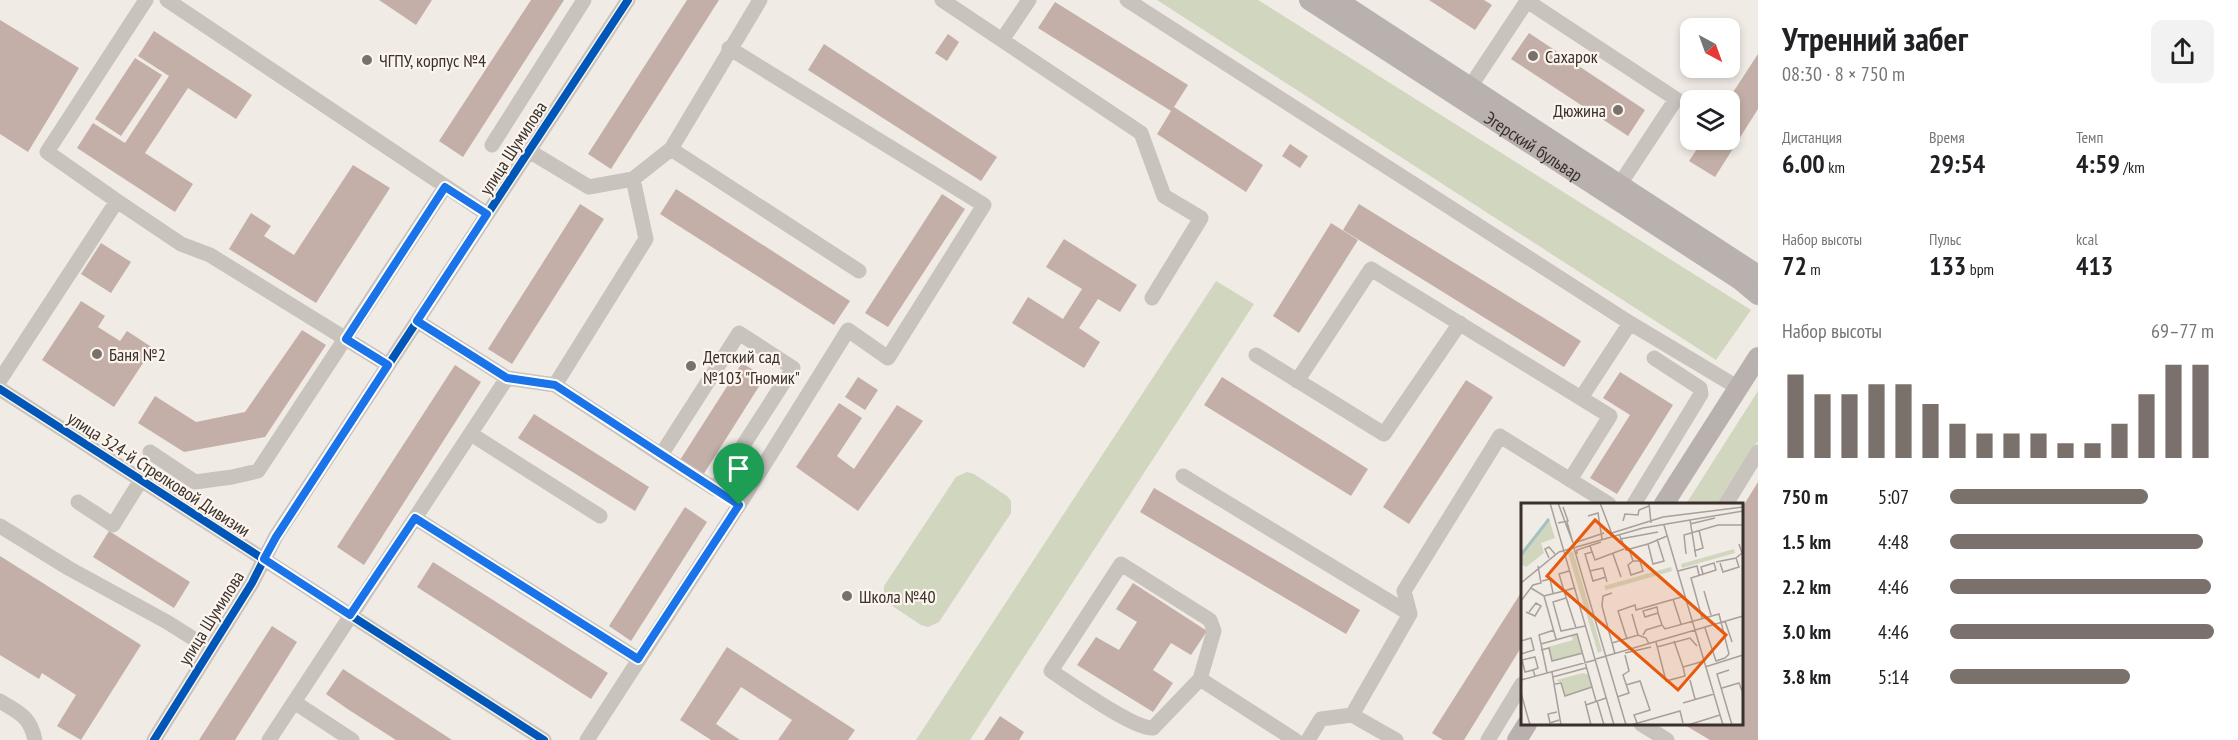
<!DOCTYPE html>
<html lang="ru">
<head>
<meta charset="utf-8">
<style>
	body { margin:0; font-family:"PT Sans Narrow",sans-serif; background:#f2f2f2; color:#202124; height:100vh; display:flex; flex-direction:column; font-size:22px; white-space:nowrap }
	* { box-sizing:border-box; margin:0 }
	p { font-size:20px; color:#757577 }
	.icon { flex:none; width:33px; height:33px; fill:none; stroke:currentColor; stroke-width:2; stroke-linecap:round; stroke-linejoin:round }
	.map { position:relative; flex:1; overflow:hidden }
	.details { display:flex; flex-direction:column; background:#fff; width:480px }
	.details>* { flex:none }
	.needle { width:39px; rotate:139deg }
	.controls { position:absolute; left:1680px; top:18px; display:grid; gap:12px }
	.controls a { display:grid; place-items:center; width:60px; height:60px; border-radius:12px; background:#fff; box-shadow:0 3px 9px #0003; font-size:30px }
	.pin { position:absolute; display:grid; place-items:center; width:51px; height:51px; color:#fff; margin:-62px -26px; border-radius:50% 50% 50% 0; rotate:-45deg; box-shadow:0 0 6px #0007 }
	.pin .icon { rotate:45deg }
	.round { display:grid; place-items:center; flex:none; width:63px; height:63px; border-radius:12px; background:#f2f2f2 }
	.head { display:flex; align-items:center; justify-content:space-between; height:102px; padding:0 24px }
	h1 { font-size:33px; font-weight:700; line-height:45px }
	.metrics { display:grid; grid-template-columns:repeat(3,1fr); gap:9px; height:102px; padding:6px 24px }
	.metrics div { display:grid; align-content:center }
	.metrics b { font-size:26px; font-weight:700 }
	.metrics small { font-size:16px; font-weight:400 }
	.metrics p { font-size:16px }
	.chart { height:168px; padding:12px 24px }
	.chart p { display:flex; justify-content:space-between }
	.chart svg { width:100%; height:108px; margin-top:6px; stroke:#7a716c; stroke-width:6 }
	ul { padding:0 24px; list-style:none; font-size:20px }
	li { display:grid; grid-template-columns:96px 72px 1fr; align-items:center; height:45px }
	li i { height:15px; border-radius:8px; background:#7a716c }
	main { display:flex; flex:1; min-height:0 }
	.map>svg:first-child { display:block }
	.green { fill:#d1d6bf }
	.building { fill:#c3afa7 }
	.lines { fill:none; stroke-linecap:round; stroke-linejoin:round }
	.minor { stroke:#c9c3be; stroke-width:15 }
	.major { stroke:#b8b1ad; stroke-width:20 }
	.cycleway-casing { stroke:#fbf5ee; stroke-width:11 }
	.cycleway { stroke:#0057b8; stroke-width:8 }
	.route-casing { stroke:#fff; stroke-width:12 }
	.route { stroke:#1a73e8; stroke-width:8 }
	.poi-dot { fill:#7a716c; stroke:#fbf5ee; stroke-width:2 }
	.labels { text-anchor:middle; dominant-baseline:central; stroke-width:4.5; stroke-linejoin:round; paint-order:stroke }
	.poi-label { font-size:18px; fill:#3b302b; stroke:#fbf5ee; text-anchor:start }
	.street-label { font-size:18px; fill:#3b302b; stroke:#fbf5ee }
	.inset-river { fill:none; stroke:#a1c2c1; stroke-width:3 }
	.inset-road { fill:none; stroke:#a8a09b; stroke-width:1.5 }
	.view { fill:#e8590c; fill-opacity:0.15; stroke:#e8590c; stroke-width:3 }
	.inset-edge { fill:none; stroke:#3b302b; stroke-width:3 }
</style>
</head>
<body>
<main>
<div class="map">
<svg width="1758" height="740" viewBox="0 0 1758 740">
	<rect width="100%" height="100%" fill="#f0ebe5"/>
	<path class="green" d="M1157,0h101l493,310 -35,50z
		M1216,281l38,23 -284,436h-54z
		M1758,391v50l-39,63h-33z
		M967,472l7,2 33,22 4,5v12l-72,109 -11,5 -7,-2 -33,-22 -4,-5v-12l72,-109z"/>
	<path class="building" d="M379,0h53l-16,25z
		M531,0h33l-101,157 -24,-16z
		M687,0h32l-108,169 -23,-15z
		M1429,0h55l8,5 -17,25z
		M1055,2l133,83 -14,22 89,58 -17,27 -89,-58 14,-23 -133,-83z
		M0,20l79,48 -51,84 -28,-18z
		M154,31l98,64 -16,24 -48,-31 -43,65 48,31 -18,28 -98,-64 16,-25 32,20 44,-67 -31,-20z
		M1529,33l116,77 -17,26 -117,-77z
		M948,34l11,8 -12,19 -12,-8z
		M824,44l173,113 -16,24 -173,-111z
		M1758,54v55l-43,68 -26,-16 14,-21h27l-2,-40z
		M135,58l27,17 -41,61 -26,-17z
		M1290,144l18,12 -8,12 -18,-12z
		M353,165l37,23 -74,115 -87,-54 22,-36 20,13 -7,10 30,19z
		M676,189l174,112 -16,24 -174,-111z
		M942,194l23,15 -77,118 -23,-14z
		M580,204l24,15 -92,145 -24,-15z
		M1359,204l222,137 -17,26 -221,-137z
		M1331,223l27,17 -59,93 -26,-17z
		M1064,239l73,46 -17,27 -22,-13 -19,29 21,14 -16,26 -72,-45 16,-26 35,22 19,-30 -36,-22z
		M101,243l30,19 -20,31 -30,-19z
		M81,301l24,15 -7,11 22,14 7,-10 26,17 -39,59 -72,-47z
		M302,330l24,15 -61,92 -81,15 -46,-29 17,-27 41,26 49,-10z
		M742,363l23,14 -62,98 -23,-15z
		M455,365l26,17 -117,183 -27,-18z
		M1620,372l53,33 -56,89 -27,-16 40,-63 -27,-17z
		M858,377l20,13 -13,20 -20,-13z
		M1222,377l146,92 -17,27 -147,-91z
		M1466,380l27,17 -84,127 -26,-17z
		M839,403l23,15 -25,38 17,13 43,-64 26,16 -65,90 -62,-44z
		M534,414l115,73 -14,24 -117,-73z
		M1758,482v258h-48l-27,-16h59v-216z
		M1154,488l206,122 -14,24 -206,-122z
		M685,507l22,15 -76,119 -22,-15z
		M109,531l81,51 -16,26 -81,-51z
		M0,556l141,89 -60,95 -24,-14 19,-31 -34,-22 -3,6 -39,-24z
		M433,562l175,111 -17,26 -174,-112z
		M1133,583l74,48 -16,24 -20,-12 -18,27 20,13 -20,29 -76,-47 19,-28 23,13 18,-28 -21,-13z
		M1522,591v55l-58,94h-21l-11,-7z
		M272,626l25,16 -15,24 -47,74h-36z
		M727,647l128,83 -7,10h-70l14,-20 -51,-33 -25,37 24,16h-29l-31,-20z
		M343,669l109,71h-56l-47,-30 -23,-16z
		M1000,716l24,16 -5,8h-35z"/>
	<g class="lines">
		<path class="minor" d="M167,0l320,214
			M942,0l199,133 23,63 37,22 -49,80
			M1127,0l503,323 107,64
			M1002,40l27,-40
			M1470,87l57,-86 149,98 -56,85
			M492,145l92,-145
			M671,149l188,122
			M529,151l60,36 44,-8 38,-30 89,-149
			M117,201l64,43 29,11 178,110
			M417,321l90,57 48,7 91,-146 -13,-60
			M1256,355l128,79 76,-111
			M0,380l117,-179 -70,-49 99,-152
			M1297,381l74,-112 239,147 -40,64
			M555,385l106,70 78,-122 54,35 -78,121 -54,-34
			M0,389l544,351
			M1581,398l49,-75
			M471,434l129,82
			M150,452l45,30 37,-5 26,-6 187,-284
			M1183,476l227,138
			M78,502l35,23 28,-45
			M1634,504l67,-110 -1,-6 -46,-30
			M1726,504l32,-52
			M415,518l223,141
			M0,526l70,43 97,53 43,27
			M1121,564l89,56 4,11 -14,48 -47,49c-20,1 -82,-44 -102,-57z
			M1200,679l95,61
			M0,701c19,12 30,15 35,39
			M294,702l58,38
			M1352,715l58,-101 -6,-23 96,-155 109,68
			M1641,724l26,16
			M154,740l98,-157 24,-47 352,-536
			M269,740l238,-362
			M587,740l152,-235 109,-175 40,28 96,-153 -255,-157
			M1308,740l13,-21 31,-4 44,25
			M1488,740l34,-56"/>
		<g class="major">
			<path id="s1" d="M1309,0l431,280 18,15"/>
			<path d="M1337,0l421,275"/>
			<path d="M1664,504l94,-147"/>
			<path d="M1517,740l10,-16"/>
		</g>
		<g class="cycleway-casing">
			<path id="cycleway" d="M0,389l544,351
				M154,740l98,-157 24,-47 352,-536"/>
		</g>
		<use href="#cycleway" class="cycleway"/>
	</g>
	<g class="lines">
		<g class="route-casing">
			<path id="route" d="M445,187l42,27 -70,107 90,57 48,7 184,120 -101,154 -223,-141 -65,97 -86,-56 12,-22 112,-172 -42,-26z"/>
		</g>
		<use href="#route" class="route"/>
	</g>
	<g class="poi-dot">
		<circle cx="1533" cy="56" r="6"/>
		<circle cx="367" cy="60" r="6"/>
		<circle cx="1618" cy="110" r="6"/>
		<circle cx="97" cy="354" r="6"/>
		<circle cx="691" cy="366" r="6"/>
		<circle cx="847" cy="596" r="6"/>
	</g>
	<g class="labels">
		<g class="poi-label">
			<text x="1545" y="56">Сахарок</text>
			<text x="379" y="60">ЧГПУ, корпус №4</text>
			<text x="1606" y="110" text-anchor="end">Дюжина</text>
			<text x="109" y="354">Баня №2</text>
			<text x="703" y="356">Детский сад<tspan x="703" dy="21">№103 "Гномик"</tspan></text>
			<text x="859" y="596">Школа №40</text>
		</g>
		<g class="street-label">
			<text stroke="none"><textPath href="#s1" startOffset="268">Эгерский бульвар</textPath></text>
			<text transform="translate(513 148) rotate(-57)">улица Шумилова</text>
			<text transform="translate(159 474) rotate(33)">улица 324-й Стрелковой Дивизии</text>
			<text transform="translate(211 618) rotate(-58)">улица Шумилова</text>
		</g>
	</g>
	<g transform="translate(1521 503)">
		<rect width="222" height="222" fill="#f0ebe5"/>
		<path d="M28,16l6,19 -14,5 3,10 -18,14 -5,-3v-12zM213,46l1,4 -53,15 -1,-4zM52,48l29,100 -4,2 -30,-100zM150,64l1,4 -66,19 -2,-4zM56,131l6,19 -31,8 -4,-14 25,-7 -2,-5zM62,170l6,2 3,12 -27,9 -4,-13 -5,-3z" fill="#d1d6bf"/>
		<path class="inset-river" d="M0,52l28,-36"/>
		<path class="inset-road" d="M29,0l64,222M37,0l15,40M79,0l12,31M128,0l2,20M67,13l10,-3 4,26M169,17l6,37M102,18l2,-7 13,1 1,-5 10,-4M46,19l6,21M37,20l10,-2 -5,-14M169,21l25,-6M143,22l59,200M91,30l51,-16 80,-10M98,31l7,16 22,-6 5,20 11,-3 -7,-22M99,36l38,-7M53,40l30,-10M127,41l19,-8M69,43l5,14 29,-11M53,45l52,177M108,46l4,12h7l3,10 -12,4 -3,-10 5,-4M173,48l9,-3 -4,-18M71,49l-7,2 8,27 13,-4M56,51v-4l24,-8M92,51l8,23M165,51l-2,-19 34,-10h25M28,55l-4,-9 4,-2 6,7M195,59l20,-4 6,-5 -3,-9M199,60l3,9 16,-5 -3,-9M48,68l-10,3 5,17 10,-3M69,68l13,-3 4,14M157,68l19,-5 2,9M21,78l8,-2 3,14M0,80l38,-31 84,-24 100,-17M10,85l13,8 20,-5 12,37M183,88l7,24M91,90l-9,3 -1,10 13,48M23,93l12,43M45,95l-13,4 8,29 24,-5M152,96l8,25M0,98l12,-16 8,-2 -3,-17M5,109l9,4 6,-10 -5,-3 -7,9M137,110l-1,-6 -14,4 2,6 13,-4 4,12M111,111l6,21M181,115l-11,-40 25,-8 -2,-7 -13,4 2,7M204,118l7,21M33,127l-15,5 2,9 36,-10 19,67M122,132l3,-5 16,-5 3,4 54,-15 10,40 -4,4 -9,3 -11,-33M106,136l-9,-28 17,-6 1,5 49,-14M0,138l10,-3 3,12 -13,4M153,138l9,26M135,139l10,39 19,-5 -2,-9 21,-6M91,140l26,-8 8,3 3,6M20,141l6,29M136,144l33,-9 7,8M20,147l8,-2 3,13 31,-8M104,150l26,-6M75,156l147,-43M184,164l38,-12M12,167l5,-2 -3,-11 -13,3 3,12 8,-2 2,6M208,167l-12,4 15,51M31,169l9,53M32,174l33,-9M0,177l74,-20M169,177l5,19M34,181l6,-1 4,13 27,-9M105,182l14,-4 10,29 -16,5 3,8M201,185l17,-5 4,10M0,190l9,32M96,194l12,-4 -6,-18 6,-4 -4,-16M64,198l6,24M76,198l7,24M162,200l31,-9M65,202l20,-7M36,209l-9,2 2,9 9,-3M110,222l49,-14 3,12M167,222l32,-10"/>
		<path class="view" d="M74,17l131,115 -48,55 -131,-114z"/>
		<rect width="222" height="222" class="inset-edge"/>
	</g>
</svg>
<div class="controls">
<a><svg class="needle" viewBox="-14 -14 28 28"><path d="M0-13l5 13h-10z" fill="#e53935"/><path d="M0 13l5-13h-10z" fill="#757577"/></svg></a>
<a><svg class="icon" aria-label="layers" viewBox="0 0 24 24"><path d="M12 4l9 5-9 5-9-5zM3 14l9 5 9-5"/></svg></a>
</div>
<div class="pin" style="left:739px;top:505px;background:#1e9e55"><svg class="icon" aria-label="arrive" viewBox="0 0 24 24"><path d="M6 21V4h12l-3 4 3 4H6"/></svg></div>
</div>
<section class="details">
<div class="head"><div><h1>Утренний забег</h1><p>08:30 · 8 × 750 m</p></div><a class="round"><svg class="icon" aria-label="share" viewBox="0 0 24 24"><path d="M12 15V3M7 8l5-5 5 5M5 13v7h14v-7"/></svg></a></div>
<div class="metrics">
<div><p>Дистанция</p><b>6.00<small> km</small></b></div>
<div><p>Время</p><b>29:54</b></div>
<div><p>Темп</p><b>4:59<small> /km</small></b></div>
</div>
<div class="metrics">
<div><p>Набор высоты</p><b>72<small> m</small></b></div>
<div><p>Пульс</p><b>133<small> bpm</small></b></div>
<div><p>kcal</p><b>413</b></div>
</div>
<div class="chart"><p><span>Набор высоты</span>69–77 m</p>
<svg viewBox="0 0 160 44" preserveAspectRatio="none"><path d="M5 44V10M15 44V18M25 44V18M35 44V14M45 44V14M55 44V22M65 44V30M75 44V34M85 44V34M95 44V34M105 44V38M115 44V38M125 44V30M135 44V18M145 44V6M155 44V6"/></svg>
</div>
<ul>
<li><b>750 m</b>5:07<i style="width:75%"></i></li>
<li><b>1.5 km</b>4:48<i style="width:96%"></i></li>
<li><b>2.2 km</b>4:46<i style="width:99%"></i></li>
<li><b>3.0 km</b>4:46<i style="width:100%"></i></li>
<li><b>3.8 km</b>5:14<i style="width:68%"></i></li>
</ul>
</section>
</main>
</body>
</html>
